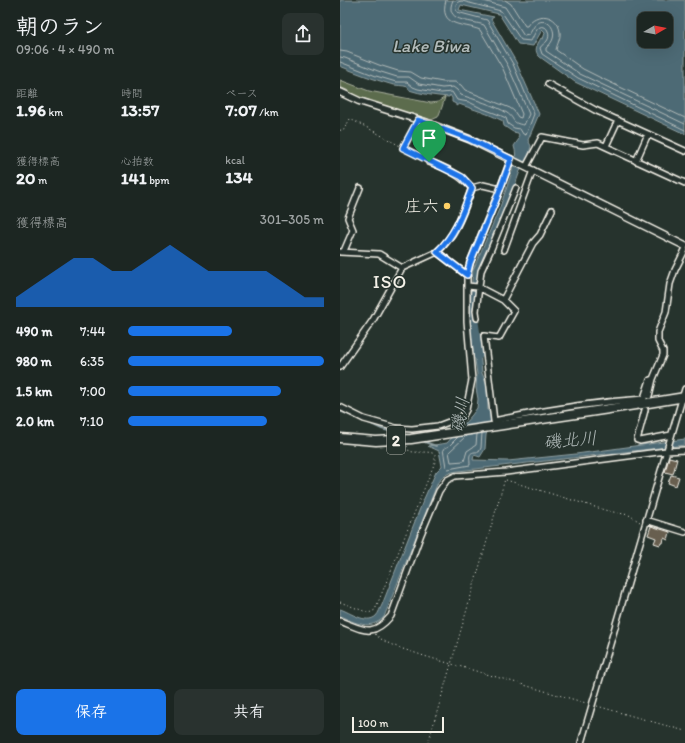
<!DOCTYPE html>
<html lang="ja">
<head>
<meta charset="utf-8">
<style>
	body { margin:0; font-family:Itim,"Klee One",sans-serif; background:#29322f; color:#f1f3f6; height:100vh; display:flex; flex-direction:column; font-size:15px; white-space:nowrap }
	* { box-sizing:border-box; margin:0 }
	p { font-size:13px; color:#a0a5a5 }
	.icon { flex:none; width:22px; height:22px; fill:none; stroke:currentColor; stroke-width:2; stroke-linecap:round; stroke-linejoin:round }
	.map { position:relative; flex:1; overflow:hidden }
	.sheet { display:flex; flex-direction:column; background:#1c2622; width:340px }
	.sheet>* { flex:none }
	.needle { width:26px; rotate:81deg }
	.tools { position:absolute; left:297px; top:12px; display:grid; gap:8px }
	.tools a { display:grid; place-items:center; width:36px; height:36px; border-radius:8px; background:#1c2622; box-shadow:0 4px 16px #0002,0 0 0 1px #3a4340; font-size:20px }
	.scale { position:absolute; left:12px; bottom:10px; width:92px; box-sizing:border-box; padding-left:4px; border:2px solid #f4f1e8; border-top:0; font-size:11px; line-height:14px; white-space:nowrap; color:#f4f1e8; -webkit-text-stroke:3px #26332d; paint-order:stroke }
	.pin { position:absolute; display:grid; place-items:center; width:34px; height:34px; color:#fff; margin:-41px -17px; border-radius:50% 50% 50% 0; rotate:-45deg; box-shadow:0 0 4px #0007 }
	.pin .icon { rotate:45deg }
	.round { display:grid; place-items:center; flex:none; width:42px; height:42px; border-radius:8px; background:#29322f }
	.overview { display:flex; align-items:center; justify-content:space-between; height:68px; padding:0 16px }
	h1 { font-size:22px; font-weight:800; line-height:30px }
	.stats { display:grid; grid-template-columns:repeat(3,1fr); gap:6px; height:68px; padding:4px 16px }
	.stats div { display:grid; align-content:center }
	.stats b { font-size:17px; font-weight:800 }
	.stats small { font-size:11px; font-weight:400 }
	.stats p { font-size:11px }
	.chart { height:112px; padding:8px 16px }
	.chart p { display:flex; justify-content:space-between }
	.chart svg { width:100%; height:72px; margin-top:4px; fill:#1a73e8; opacity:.7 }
	.primary-button { display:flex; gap:8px; margin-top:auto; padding:8px 16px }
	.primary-button a { flex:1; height:46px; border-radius:8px; background:#1a73e8; color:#fff; font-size:16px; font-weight:800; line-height:46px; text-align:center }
	.primary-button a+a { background:#29322f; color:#f1f3f6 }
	ul { padding:0 16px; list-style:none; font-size:13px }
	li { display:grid; grid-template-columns:64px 48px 1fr; align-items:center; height:30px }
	li i { height:10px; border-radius:5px; background:#1a73e8 }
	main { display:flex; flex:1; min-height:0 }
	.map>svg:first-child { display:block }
	.green { fill:#5c6c4e; stroke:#a8ae9b }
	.water { fill:#4e6a74; stroke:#90a0a2; fill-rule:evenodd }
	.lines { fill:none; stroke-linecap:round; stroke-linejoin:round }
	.shore { stroke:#b2bbba; stroke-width:1 }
	.stream { stroke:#90a0a2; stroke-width:2 }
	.river { stroke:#4e6a74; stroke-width:11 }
	.building { fill:#675f50; stroke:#f4f1e8 }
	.minor-casing { stroke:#f4f1e8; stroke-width:8 }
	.tertiary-casing { stroke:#f4f1e8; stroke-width:9 }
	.primary-casing { stroke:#f4f1e8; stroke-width:11 }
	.path { stroke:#f4f1e8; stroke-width:1; stroke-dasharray:1 3; stroke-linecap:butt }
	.minor { stroke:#26332d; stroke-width:5 }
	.tertiary { stroke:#26332d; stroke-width:6 }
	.primary { stroke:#26332d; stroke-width:8 }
	.route-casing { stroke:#fff; stroke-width:8 }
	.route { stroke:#1a73e8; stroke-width:5 }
	.poi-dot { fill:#ffd166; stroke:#26332d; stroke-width:1.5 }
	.labels { text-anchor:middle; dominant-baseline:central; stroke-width:3; stroke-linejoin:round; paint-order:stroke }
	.shield { fill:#26332d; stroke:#b6b8b0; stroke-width:1 }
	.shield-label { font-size:16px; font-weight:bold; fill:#f4f1e8 }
	.poi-label { font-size:17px; fill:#f4f1e8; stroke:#26332d; text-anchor:end }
	.water-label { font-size:18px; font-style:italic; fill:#b2bbba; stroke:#26332d }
	.quarter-label { font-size:19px; letter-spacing:1px; fill:#f4f1e8; stroke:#26332d }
</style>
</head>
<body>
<main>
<section class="sheet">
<div class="overview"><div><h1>朝のラン</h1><p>09:06 · 4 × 490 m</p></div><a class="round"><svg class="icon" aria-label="share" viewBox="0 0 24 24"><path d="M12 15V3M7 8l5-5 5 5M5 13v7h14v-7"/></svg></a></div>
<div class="stats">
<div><p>距離</p><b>1.96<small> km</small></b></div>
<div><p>時間</p><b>13:57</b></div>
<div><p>ペース</p><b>7:07<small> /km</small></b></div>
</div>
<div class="stats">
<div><p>獲得標高</p><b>20<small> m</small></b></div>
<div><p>心拍数</p><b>141<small> bpm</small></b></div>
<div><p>kcal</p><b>134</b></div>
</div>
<div class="chart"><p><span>獲得標高</span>301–305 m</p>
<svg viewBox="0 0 160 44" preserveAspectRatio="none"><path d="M0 44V38L10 30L20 22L30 14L40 14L50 22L60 22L70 14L80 6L90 14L100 22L110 22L120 22L130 22L140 30L150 38L160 38V44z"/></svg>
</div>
<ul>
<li><b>490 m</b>7:44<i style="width:53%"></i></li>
<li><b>980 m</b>6:35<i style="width:100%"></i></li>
<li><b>1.5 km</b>7:00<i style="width:78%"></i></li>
<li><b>2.0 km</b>7:10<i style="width:71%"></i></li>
</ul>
<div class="primary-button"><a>保存</a><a>共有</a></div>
</section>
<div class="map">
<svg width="345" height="743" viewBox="0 0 345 743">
	<rect width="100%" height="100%" fill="#26332d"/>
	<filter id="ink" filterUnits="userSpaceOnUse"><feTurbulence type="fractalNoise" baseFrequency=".025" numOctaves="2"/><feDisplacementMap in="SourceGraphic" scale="8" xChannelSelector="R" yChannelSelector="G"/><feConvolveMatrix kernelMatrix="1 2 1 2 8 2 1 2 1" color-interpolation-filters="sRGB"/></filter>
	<g filter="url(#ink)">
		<path class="green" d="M0,80l29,11 62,12 7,-1 7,-5 -3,10 -4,10 -9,4 -81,-27 1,-3 -9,-4z"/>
		<path class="water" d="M0,0h345v134l-110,-52 -35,-25c-7,-6 -3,-12 1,-19l2,1 2,-6 -3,-3 -9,16 -15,-2 -19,-30 -38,-9 -2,5 35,7 -3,2 25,43 23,52 -11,26 3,6 -4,16 -7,9 -11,31 -29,66 -3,18 -2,28 2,15h-5l-2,-14 1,-21 2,-24 27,-63 12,-35c1,-11 6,-13 2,-26l5,-7 -1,-2 1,-2 -1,-2 -5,-1 -9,-6 -1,-5c-16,-8 -28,-11 -44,-17l-3,2v-2l-4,-2v-4l-2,-3 -1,2c-13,-1 -28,-3 -40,-7l-1,-3c-5,-2 -12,-1 -18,-3 -17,-5 -34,-11 -50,-18zM304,19h22v22h-22z
			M134,340h5l3,33 5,13 1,25h2l1,9 -5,15 -1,14 -5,8 -6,-2 -1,5 35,1 68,-7 109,-15v6l-227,26c-9,1 -14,4 -20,11l-54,135c-14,14 -28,6 -44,-1v-7c10,3 26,16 36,7 3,-3 4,-8 6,-11l41,-104 13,-29 6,-6 -3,-15 -11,-5 19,-3 25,-28 5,-7 1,-9 -2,-11 1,-14 -4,-28h2z"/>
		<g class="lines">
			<path class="shore" d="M140,0l25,7 19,29 5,-1c2,-3 4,-8 7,-11 12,-10 27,11 10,24v3l34,23 105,50
				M165,0l6,4 14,22h2c9,-15 31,-12 33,6 1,6 -3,12 -4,18l27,19 18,9 84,40
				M0,51l7,1 32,13 19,6 13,1 10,6 22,4h12l6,3 4,5 45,18 4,3 4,6 3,1 1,-4 -19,-45 -23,-39c-16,-7 -42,-2 -34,-30
				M0,57l5,1 33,13 19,6h12l10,7 23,4 11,-1 4,3 4,5c12,4 36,11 46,18 9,6 3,10 17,12l5,-11 -21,-48 -24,-41c-14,-5 -41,-3 -31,-25
				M0,62l36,14 20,6h11l6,5 5,2 23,4 11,-1 5,8 12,2 12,6 16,6 9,4 2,6 6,4 6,1 3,5 3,1 8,-21 -21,-50 -26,-44 -30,-8c-3,-5 -1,-11 5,-11l39,10 20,29 10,1c2,-4 5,-12 9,-14 8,-3 11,9 7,14 -2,3 -5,3 -7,7l2,6 36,24 107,52
				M126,436l-17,16 2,10 13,-1 3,-10 9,-6 1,-11
				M118,437l-9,9 -6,3 3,18 2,2 22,-4c0,-8 -3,-14 9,-13l2,-4 1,-15"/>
			<path class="stream" d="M0,411l17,7
				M27,422l15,7 24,7
				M82,441l14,5"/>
			<path class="river" d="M132,316l6,38"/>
		</g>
		<path class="building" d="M329,457l8,2 -4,15 -8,-2z
			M331,475l8,2 -3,9 -8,-3z
			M311,526l19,6 -2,8 -4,-2 -1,5h-2l-1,2 -6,-2 2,-5 -8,-3z"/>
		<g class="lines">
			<g class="minor-casing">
				<path id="minor" d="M208,84l47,26 90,41
					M266,146l12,-26
					M296,161l12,-27
					M89,162c18,6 30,12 43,26 -9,24 -15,46 -35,64
					M186,167l16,-30 41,8 15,-2 87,40
					M132,188l11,-3 17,4
					M164,250l29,-80
					M4,251l9,-21 -5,-12 12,-30
					M0,252l39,2 23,14 -29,52 -33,47
					M62,268l35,-16 30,23
					M127,286l11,1 25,13 30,-57 7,-8 12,-25
					M163,300l11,11 -15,27 -15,-2 10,85c49,-11 100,-19 150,-22
					M137,318l-1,-7 5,-40 10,-22 25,-61
					M309,396l4,-17 10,-24v-4l-5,-10v-9l8,-20 4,-28 5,-14 10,-20
					M303,401l7,-21 3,-1
					M0,407l24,12 32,9 16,1 26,-3 24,-9 4,-7 6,-30 -5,-59v-46l3,-12 30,-74 11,-30
					M305,410l-8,30 3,1 31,-6
					M306,520l39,12
					M0,621c24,9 32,17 51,-5l30,-82 18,-43 8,-11 8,-4 51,-4 160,-21 19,-1
					M241,743l104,-354"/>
			</g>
			<g class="tertiary-casing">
				<path id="tertiary" d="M0,92l19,9 66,21 44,17 216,107"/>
			</g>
			<g class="primary-casing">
				<path id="primary" d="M0,438l36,3 35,-2 231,-35 43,-7"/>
			</g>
			<path class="path" d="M0,130l3,1 7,-12c25,12 49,27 74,40
				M63,147l12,-21
				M166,480l102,31 21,4 11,7
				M0,602l29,11 6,-3 60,-148v-8c-9,-4 -17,0 -26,-3l-2,-5
				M35,634c12,12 33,16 49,22l162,47
				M257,706l88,25
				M88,743l77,-264"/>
			<use href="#minor" class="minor"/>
			<use href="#tertiary" class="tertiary"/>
			<use href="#primary" class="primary"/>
		</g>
	</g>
	<g class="lines" filter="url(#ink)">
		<g class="route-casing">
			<path id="route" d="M78,120l51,19 42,20 -13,36 -28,68 -3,12 -30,-23c19,-18 26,-40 35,-64l-10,-11 -59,-29z"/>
		</g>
		<use href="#route" class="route"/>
	</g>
	<circle class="poi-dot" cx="107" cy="206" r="4"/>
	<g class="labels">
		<rect class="shield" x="47" y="426" width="18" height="28" rx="3"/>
		<g class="shield-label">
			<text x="56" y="440">2</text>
		</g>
		<g class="poi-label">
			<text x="99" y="206">庄六</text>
		</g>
		<g class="water-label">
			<text x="91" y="46">Lake Biwa</text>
			<text transform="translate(120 415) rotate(-80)">磯川</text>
			<text transform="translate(230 440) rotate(-5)">磯北川</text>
		</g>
		<g class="quarter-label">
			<text x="50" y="281">ISO</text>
		</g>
	</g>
</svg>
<div class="tools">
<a><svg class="needle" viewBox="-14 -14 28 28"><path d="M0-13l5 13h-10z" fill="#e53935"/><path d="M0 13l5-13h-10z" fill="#a0a5a5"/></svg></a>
</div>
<div class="scale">100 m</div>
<div class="pin" style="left:89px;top:162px;background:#1e9e55"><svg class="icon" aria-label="arrive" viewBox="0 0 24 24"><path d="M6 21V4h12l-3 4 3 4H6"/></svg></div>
</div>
</main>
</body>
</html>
